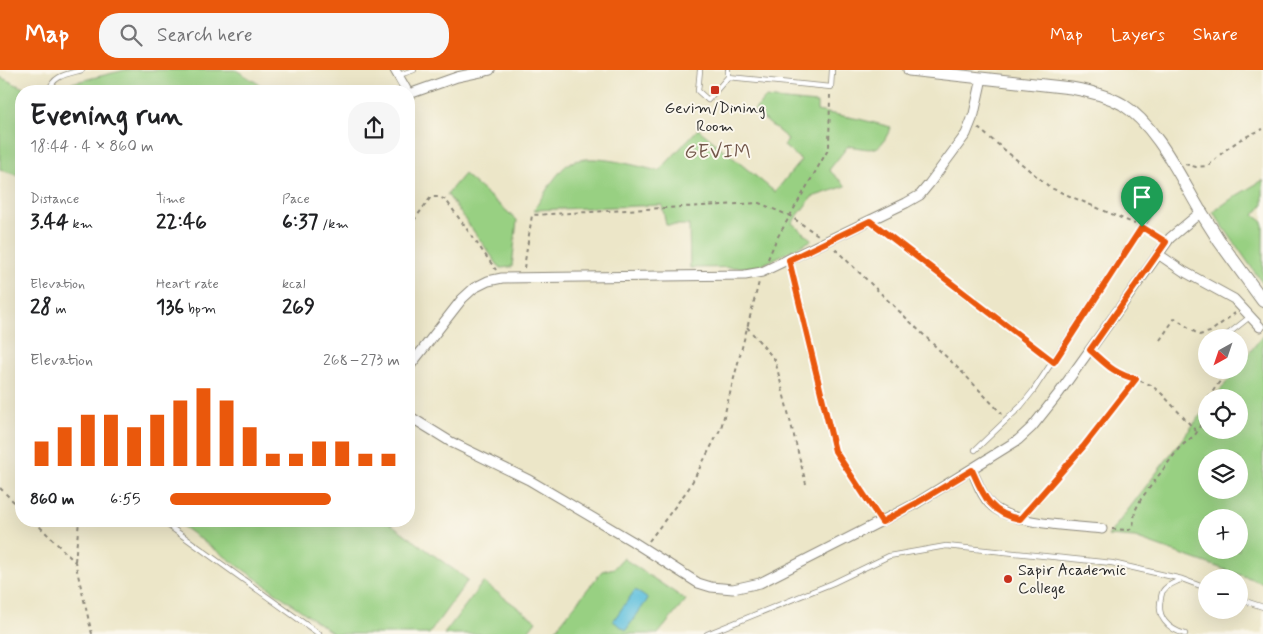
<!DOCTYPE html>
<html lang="en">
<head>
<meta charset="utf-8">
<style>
	body { margin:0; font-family:Mynerve,sans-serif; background:#f6f6f6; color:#202124; height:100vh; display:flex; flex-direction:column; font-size:19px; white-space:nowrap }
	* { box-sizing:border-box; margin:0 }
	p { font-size:16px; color:#757577 }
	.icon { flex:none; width:28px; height:28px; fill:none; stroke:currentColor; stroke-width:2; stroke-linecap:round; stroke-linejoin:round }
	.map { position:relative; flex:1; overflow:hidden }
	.sheet { position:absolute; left:15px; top:15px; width:400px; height:442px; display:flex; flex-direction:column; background:#fff; border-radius:20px; box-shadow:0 5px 20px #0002 }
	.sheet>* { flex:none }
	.needle { width:32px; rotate:220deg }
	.fabs { position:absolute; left:1198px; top:259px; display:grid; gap:10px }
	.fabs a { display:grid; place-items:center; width:50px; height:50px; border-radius:50%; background:#fff; box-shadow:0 5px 20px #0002; font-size:25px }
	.pin { position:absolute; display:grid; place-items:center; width:42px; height:42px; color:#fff; margin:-51px -21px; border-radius:50% 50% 50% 0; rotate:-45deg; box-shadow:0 0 5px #0007 }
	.pin .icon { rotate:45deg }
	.round { display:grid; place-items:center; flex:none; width:52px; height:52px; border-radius:20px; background:#f6f6f6 }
	.headline { display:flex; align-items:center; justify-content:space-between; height:85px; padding:0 15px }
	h1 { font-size:28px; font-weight:700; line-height:38px }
	.figures { display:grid; grid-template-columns:repeat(3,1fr); gap:8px; height:85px; padding:5px 15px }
	.figures div { display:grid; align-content:center }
	.figures b { font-size:21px; font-weight:700 }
	.figures small { font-size:14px; font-weight:400 }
	.figures p { font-size:14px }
	.chart { height:140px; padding:10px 15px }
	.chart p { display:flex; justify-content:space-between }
	.chart svg { width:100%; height:90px; margin-top:5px; stroke:#ea580c; stroke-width:6 }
	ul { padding:0 15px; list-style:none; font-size:16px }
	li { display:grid; grid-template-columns:80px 60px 1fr; align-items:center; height:38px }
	li i { height:12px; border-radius:6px; background:#ea580c }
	header { display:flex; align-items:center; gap:30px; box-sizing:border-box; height:70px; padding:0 25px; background:#ea580c; color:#fff }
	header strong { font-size:24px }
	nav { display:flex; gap:28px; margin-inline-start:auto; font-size:18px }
	.search { width:350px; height:45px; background:#f6f6f6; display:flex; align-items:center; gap:12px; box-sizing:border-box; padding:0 18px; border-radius:20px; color:#757577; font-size:19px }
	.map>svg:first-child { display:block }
	.green { fill:#98d082; stroke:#627e56; fill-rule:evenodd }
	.water { fill:#5ec0dd; stroke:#447684 }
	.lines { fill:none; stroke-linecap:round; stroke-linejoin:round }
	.service-casing { stroke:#8c887a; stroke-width:6 }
	.minor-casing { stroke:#8c887a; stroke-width:11 }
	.tertiary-casing { stroke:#8c887a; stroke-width:13 }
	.secondary-casing { stroke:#8c887a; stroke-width:14 }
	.path { stroke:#8c887a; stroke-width:2; stroke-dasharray:4 4; stroke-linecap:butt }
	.service { stroke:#fff; stroke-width:4.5 }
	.minor { stroke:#fff; stroke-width:9 }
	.tertiary { stroke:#fff; stroke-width:11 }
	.secondary { stroke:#fff; stroke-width:12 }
	.route-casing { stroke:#fff; stroke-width:10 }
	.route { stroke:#ea580c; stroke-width:6 }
	.poi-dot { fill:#c8321e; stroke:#fbf7ec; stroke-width:2 }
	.labels { text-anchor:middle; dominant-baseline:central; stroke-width:4; stroke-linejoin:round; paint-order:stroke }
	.poi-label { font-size:16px; fill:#2b2b2b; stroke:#fbf7ec }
	.quarter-label { font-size:19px; letter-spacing:1px; fill:#72574a; stroke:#fbf7ec }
</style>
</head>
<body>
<header>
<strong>Map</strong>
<div class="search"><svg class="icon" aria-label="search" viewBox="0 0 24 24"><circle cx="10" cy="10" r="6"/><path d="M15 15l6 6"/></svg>Search here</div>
<nav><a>Map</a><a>Layers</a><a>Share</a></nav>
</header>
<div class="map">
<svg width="1263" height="564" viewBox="0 0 1263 564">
	<rect width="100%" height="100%" fill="#fbf7ec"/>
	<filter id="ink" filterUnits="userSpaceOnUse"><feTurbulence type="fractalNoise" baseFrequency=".02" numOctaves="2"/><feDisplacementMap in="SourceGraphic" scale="10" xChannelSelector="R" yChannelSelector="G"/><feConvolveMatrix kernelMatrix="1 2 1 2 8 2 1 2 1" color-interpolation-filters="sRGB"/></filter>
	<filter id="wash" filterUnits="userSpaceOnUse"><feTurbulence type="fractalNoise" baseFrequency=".0096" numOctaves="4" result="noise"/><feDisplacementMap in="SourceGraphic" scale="20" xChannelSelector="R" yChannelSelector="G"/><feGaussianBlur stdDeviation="1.12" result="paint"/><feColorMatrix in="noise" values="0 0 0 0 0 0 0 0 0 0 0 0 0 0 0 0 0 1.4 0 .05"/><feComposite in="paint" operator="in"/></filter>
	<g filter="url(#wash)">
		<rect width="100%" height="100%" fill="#ece6c8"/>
		<path class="green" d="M125,0h111l34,21h-210l8,-7z
			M0,7l30,14h-9v85l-21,-6z
			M765,28l52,5v8l42,8 32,8c-12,27 -16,23 -43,19l-19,24 17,16 -34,11 -20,26 20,17 -54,27 -68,1 -1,-43h-23l-4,-20 -128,5c7,-11 26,-44 38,-48 23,-9 63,4 87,9l39,-42 77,63 26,-32 -17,-14 4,-7 -34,-28z
			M464,104l53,46 -5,47 -12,1 -53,-74z
			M1263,110v25l-9,10 9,7v62l-50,-72 21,-15z
			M1263,265v248l-128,-45 -27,-2 98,-128v22h33v-32l-24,-1 21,-27h3v-4zM1206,388h33v32h-33zM1206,448h33v32h-33z
			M175,451h212l81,59 -39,54h-95z
			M623,488l63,42 -28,34h-106l50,-63 12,-3z
			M483,512l53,39 -10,13h-82z"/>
		<path class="water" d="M635,520l13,9 -22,31 -13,-9z"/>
	</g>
	<g filter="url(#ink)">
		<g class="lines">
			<g class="service-casing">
				<path id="service" d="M700,0l-2,21 10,9 20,-23
					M728,0v7l103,10 1,-17
					M399,5l15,-5
					M49,21c4,-16 19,-17 33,-21
					M1142,157l25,15
					M1223,268l28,-22
					M975,380l46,-44 12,-15 117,-177
					M162,451l157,113
					M1180,510c-6,3 -13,5 -17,11 -1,1 -2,6 -2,7 -5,19 7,31 24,36
					M1239,529l24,8
					M707,564l126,-51 56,-27 57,-10 166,17 70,16 24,9"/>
			</g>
			<g class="minor-casing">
				<path id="minor" d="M395,0l12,21
					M409,24l48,-17 33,-7
					M1158,184l25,17 51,28 26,28
					M409,297l53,-68 12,-11 14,-7 14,-3 243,-3 17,-3 144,-69 14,-8 9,-11 37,-50 8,-20 8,-36
					M409,346l42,26 78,38 103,61 66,42 13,4 22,2 27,-6 155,-79 103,-64 14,-13 27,-34 111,-155 31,-26
					M972,400c5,11 9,25 18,34 19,20 83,22 112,25"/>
			</g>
			<g class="tertiary-casing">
				<path id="tertiary" d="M909,0l162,18c18,3 35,7 51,16 35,22 58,73 79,108"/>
			</g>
			<g class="secondary-casing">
				<path id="secondary" d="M1201,142l19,30 43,59"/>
			</g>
			<path class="path" d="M978,58l73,60 84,36
				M1185,94l11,3 12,-1 16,-15 17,-12 22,-10
				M877,156l171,131
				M409,157l22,-30h8l7,3 50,70
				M835,179l129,125 38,40
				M768,189l8,-19 53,-92 1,-53
				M524,198l8,-53 227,-12 31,13 28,19
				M791,198l44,183 41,63
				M747,257l28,33 31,124
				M1160,270l15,-22 24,17 11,-3 25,-19
				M1097,287c14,12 21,18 38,22
				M1208,328l20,-28
				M0,418l21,21
				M1027,441l56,-64 52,-68 16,6 11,9 35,38
				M34,451l41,41 17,72
				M1112,459l17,1 4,-3 2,-16 6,-12 39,-52 15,-12 4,-6 7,-28
				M649,471l40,-53 32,-60 38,-146
				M75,491l4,-40"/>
			<use href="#service" class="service"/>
			<use href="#minor" class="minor"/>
			<use href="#tertiary" class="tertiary"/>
			<use href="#secondary" class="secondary"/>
		</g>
	</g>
	<g class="lines" filter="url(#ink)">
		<g class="route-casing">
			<path id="route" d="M870,151l184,141 88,-135 24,15 -76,108c16,14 24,24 46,29l-53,68 -63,72c-30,-5 -37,-24 -48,-49l-57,34 -33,18 -47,-71 -46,-191z"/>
		</g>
		<use href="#route" class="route"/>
	</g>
	<g class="poi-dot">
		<rect x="710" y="15" width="10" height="10" rx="2.5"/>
		<circle cx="1008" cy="509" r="5"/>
	</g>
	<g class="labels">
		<g class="poi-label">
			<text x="715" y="38">Gevim/Dining<tspan x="715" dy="18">Room</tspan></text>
			<text x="1018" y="500" text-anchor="start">Sapir Academic<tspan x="1018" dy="18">College</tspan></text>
		</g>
		<g class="quarter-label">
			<text x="718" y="82">GEVIM</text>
		</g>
	</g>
</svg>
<div class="fabs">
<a><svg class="needle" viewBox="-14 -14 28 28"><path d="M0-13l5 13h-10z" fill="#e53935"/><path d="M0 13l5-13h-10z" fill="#757577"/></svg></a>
<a><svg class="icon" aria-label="locate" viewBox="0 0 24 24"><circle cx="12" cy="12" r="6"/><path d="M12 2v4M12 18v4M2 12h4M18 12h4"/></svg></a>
<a><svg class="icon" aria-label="layers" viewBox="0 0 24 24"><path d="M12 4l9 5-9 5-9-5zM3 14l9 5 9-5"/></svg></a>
<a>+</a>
<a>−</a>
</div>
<div class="pin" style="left:1142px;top:157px;background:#1e9e55"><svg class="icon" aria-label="arrive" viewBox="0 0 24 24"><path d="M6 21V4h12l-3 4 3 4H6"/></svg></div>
<section class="sheet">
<div class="headline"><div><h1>Evening run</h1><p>18:44 · 4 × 860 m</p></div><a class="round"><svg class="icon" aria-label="share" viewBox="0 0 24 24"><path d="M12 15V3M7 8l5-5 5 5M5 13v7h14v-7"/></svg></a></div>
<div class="figures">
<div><p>Distance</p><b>3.44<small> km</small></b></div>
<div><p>Time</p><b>22:46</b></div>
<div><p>Pace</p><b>6:37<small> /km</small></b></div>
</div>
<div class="figures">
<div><p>Elevation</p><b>28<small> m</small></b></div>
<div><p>Heart rate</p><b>136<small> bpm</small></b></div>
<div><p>kcal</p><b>269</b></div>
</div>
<div class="chart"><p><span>Elevation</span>268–273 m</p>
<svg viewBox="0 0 160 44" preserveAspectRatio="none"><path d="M5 44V32M15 44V25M25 44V19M35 44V19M45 44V25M55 44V19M65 44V12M75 44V6M85 44V12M95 44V25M105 44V38M115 44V38M125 44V32M135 44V32M145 44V38M155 44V38"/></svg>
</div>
<ul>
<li><b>860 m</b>6:55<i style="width:70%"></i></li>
</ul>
</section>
</div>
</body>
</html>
